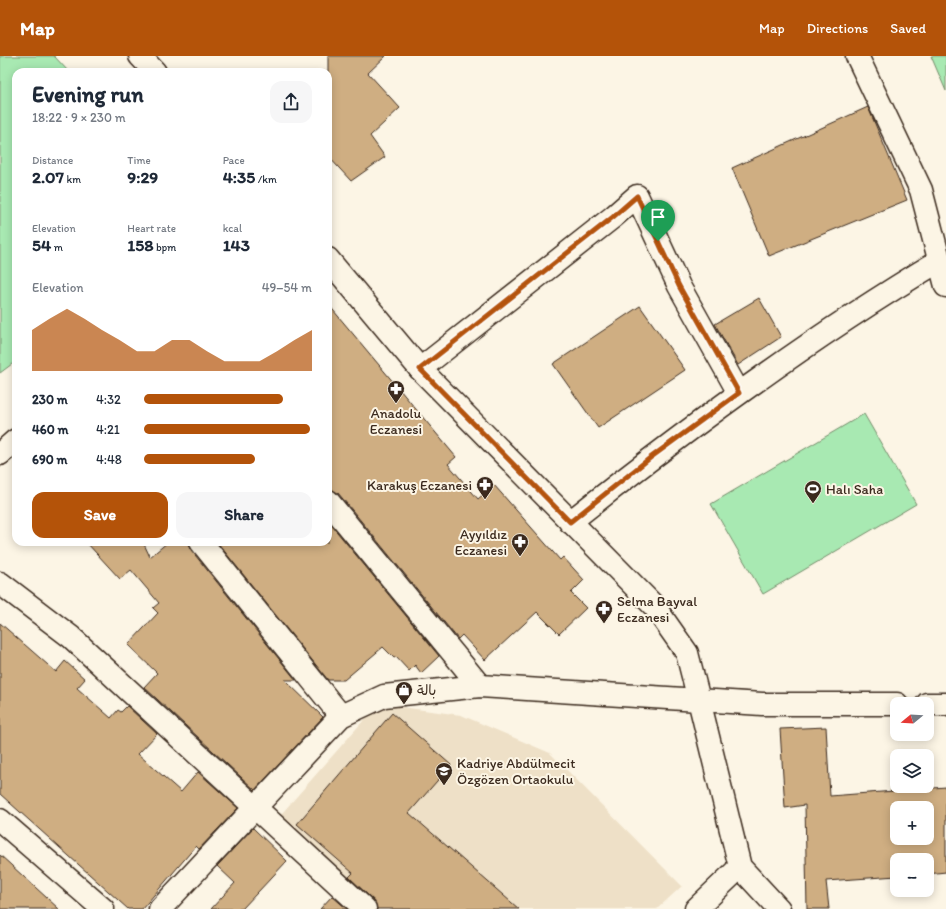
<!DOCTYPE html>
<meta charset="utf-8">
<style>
body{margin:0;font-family:Itim,"Playpen Sans Arabic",sans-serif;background:#f6f6f7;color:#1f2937;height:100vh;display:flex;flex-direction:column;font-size:15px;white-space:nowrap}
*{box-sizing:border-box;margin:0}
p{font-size:13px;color:#747a83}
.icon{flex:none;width:22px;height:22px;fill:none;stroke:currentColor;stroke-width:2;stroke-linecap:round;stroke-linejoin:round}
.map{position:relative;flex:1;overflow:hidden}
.side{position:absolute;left:12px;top:12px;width:320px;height:478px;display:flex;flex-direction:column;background:#fff;border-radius:12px;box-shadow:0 2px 10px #0003}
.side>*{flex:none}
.needle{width:26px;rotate:252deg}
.buttons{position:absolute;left:890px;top:641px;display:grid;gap:8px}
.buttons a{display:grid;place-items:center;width:44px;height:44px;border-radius:8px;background:#fff;box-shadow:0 2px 10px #0003;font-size:20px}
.pin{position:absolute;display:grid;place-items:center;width:34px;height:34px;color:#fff;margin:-41px -17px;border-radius:50% 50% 50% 0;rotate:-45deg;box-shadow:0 0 4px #0007}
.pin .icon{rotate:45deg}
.round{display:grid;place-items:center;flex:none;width:42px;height:42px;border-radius:12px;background:#f6f6f7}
.overview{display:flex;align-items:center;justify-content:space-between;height:68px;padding:0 20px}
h1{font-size:22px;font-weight:800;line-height:30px}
.stats{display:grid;grid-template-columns:repeat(3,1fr);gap:6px;height:68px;padding:4px 20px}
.stats div{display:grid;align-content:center}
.stats b{font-size:17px;font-weight:800}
.stats small{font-size:11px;font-weight:400}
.stats p{font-size:11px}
.chart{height:112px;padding:8px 20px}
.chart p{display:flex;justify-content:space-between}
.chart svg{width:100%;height:72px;margin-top:4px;fill:#b45309;opacity:.7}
.action{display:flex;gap:8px;margin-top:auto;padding:8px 20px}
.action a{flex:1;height:46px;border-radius:12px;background:#b45309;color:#fff;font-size:16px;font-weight:800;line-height:46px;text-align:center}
.action a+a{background:#f6f6f7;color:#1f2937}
ul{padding:0 20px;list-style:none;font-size:13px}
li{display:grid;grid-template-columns:64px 48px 1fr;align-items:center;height:30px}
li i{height:10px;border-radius:5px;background:#b45309}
header{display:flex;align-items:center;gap:24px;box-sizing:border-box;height:56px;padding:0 20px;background:#b45309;color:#fff}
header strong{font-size:19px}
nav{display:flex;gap:22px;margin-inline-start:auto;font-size:14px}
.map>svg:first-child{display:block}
</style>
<header>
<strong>Map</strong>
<nav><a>Map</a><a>Directions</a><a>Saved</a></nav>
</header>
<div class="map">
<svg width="946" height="853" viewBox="0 0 946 853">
<rect width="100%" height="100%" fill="#fcf5e5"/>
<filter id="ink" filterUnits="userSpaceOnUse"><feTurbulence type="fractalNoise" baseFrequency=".025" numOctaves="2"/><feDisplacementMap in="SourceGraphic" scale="8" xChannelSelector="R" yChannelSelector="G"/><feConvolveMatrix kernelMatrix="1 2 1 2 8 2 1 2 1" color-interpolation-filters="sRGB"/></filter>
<g filter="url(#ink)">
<!-- built -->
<path fill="#eee0c7" d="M378,648L461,659L550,697L682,830L657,853H378L276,764Z"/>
<!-- green -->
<g fill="#a8e9b2" stroke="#728a68">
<path d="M0,0H54L69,16H16V305L0,317Z"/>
<path d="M931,0H946V35Z"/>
<path d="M864,358L916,448L763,538L711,448Z"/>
</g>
<!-- building -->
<g fill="#cfae82" stroke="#3b2a1e" fill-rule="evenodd">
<path d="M328,0H386L368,17L400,52L370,80L385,101L351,125L328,100Z"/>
<path d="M868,51L907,144L769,200L732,112Z"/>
<path d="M759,242L781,281L738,309L715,268Z"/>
<path d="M328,248L456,401L448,408L478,443L494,429L560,504L563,501L584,524L571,537L586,552L559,578L537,556L485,604L462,579L458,583L338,437L328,433Z"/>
<path d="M640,250L685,314L598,372L553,308Z"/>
<path d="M328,465L439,600L421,617L415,609L409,615L396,601L394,602L383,591L344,624H328L217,486H328Z"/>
<path d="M86,486H143L150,501L168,486H189L191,494L296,624H285L323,661L255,734L144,631L157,617L128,589L158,557L153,552L159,547L131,514L120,523Z"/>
<path d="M0,567L56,616L65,605L85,623L77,632L111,662L118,654L121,656L127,650L157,678L138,698L181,736L198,716L238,752L199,793L196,790L142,853H128L0,738Z"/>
<path d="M392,657L451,709L409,757L519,853H377L373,844L349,821L353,817L297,768Z"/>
<path d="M826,671L830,740L946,731V816L927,818V804H897V820L826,825L829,853H807L805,749L785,752L780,673ZM897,752H927V782H897Z"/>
<path d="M253,772L287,805L242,853H211L235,827L217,810Z"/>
<path d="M0,799L59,853H0Z"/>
<path d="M332,840L347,853H320Z"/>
</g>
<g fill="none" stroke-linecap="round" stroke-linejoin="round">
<defs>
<g id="street">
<path d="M420,313L613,161L637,140L679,230L739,337"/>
<path d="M328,445L480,630"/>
<path d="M570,466C688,372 810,282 939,205"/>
<path d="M201,486L341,660"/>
<path d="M0,527L71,581L365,853"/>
<path d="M0,764L103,853"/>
<path d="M160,853L341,660L384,640L480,630L699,644L740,811L779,853"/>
<path d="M696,853L740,811"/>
</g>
<g id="secondary">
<path d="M140,0L155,16"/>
<path d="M857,0L921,134L946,230"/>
<path d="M328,203L420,313L654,550L687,597L699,644L762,648H897"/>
<path d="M0,398L16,384"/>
<path d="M927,648H946"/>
</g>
</defs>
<!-- street casing -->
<use href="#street" stroke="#3b2a1e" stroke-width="25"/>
<!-- secondary casing -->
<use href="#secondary" stroke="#3b2a1e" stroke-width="25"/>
<!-- street -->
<use href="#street" stroke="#fcf5e5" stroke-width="22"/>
<!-- secondary -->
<use href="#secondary" stroke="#fcf5e5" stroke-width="22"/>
</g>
</g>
<g fill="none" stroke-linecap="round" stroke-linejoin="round" filter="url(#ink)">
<defs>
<path id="route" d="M637,140L679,230L739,337L650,402L570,466L420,313L613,161Z"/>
</defs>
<!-- route casing -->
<use href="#route" stroke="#fff" stroke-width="8"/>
<!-- route -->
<use href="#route" stroke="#b45309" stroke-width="5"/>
</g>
<!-- icons -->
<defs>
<symbol id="pharmacy-pin" viewBox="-11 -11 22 30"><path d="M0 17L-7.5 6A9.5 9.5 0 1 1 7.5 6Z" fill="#3b2a1e" stroke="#fcf5e5"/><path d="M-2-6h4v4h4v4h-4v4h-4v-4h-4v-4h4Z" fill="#fff"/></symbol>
<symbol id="stadium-pin" viewBox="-11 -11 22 30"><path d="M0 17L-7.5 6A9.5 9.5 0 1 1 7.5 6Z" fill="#3b2a1e" stroke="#fcf5e5"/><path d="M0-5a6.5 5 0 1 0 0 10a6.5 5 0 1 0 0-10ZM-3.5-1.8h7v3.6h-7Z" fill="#fff"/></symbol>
<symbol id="shop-pin" viewBox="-11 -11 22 30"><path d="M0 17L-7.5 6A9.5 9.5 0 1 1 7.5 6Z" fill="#3b2a1e" stroke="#fcf5e5"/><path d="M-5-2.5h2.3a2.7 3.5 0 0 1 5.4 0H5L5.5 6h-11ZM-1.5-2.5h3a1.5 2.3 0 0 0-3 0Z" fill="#fff"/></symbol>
<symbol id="school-pin" viewBox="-11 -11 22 30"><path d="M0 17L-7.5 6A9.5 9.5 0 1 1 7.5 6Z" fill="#3b2a1e" stroke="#fcf5e5"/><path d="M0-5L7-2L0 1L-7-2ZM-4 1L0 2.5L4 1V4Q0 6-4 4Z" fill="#fff"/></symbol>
</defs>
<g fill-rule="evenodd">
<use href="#pharmacy-pin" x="386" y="323" width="20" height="27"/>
<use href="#pharmacy-pin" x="475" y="419" width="20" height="27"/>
<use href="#stadium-pin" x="803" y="423" width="20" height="27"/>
<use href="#pharmacy-pin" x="510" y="476" width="20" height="27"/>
<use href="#pharmacy-pin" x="594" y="543" width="20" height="27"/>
<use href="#shop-pin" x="394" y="624" width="20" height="27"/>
<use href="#school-pin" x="434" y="705" width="20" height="27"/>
</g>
<g text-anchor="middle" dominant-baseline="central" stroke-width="4" stroke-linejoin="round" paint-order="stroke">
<!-- poi labels -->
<g font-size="14" fill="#3b2a1e" stroke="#fcf5e5" text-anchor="start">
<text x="396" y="357" text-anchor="middle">Anadolu<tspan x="396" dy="16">Eczanesi</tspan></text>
<text x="472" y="429" text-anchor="end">Karakuş Eczanesi</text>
<text x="826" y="433">Halı Saha</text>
<text x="507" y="478" text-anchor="end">Ayyıldız<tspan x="507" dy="16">Eczanesi</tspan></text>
<text x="617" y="545">Selma Bayval<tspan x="617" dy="16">Eczanesi</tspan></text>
<text x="417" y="634">بالة</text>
<text x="457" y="707">Kadriye Abdülmecit<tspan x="457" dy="16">Özgözen Ortaokulu</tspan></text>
</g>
</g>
</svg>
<div class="buttons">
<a><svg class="needle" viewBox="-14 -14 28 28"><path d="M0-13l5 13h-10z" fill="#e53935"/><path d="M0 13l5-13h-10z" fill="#747a83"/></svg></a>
<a><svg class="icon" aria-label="layers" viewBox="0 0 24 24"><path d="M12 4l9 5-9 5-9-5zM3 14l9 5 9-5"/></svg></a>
<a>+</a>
<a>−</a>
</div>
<div class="pin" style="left:658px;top:185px;background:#1e9e55"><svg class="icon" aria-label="arrive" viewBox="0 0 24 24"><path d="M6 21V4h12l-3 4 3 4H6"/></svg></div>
<section class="side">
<div class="overview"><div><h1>Evening run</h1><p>18:22 · 9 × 230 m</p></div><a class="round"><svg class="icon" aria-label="share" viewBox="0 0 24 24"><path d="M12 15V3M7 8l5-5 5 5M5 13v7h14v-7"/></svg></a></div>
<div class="stats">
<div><p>Distance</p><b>2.07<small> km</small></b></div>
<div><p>Time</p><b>9:29</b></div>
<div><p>Pace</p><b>4:35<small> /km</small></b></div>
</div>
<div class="stats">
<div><p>Elevation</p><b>54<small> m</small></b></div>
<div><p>Heart rate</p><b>158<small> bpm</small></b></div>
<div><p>kcal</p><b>143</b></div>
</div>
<div class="chart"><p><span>Elevation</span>49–54 m</p>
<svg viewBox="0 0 160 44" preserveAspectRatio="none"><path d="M0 44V19L10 12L20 6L30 12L40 19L50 25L60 32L70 32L80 25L90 25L100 32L110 38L120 38L130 38L140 32L150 25L160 19V44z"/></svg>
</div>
<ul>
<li><b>230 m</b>4:32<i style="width:83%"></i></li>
<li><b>460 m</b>4:21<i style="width:99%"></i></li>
<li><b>690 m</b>4:48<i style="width:66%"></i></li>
</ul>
<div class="action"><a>Save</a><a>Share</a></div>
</section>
</div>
